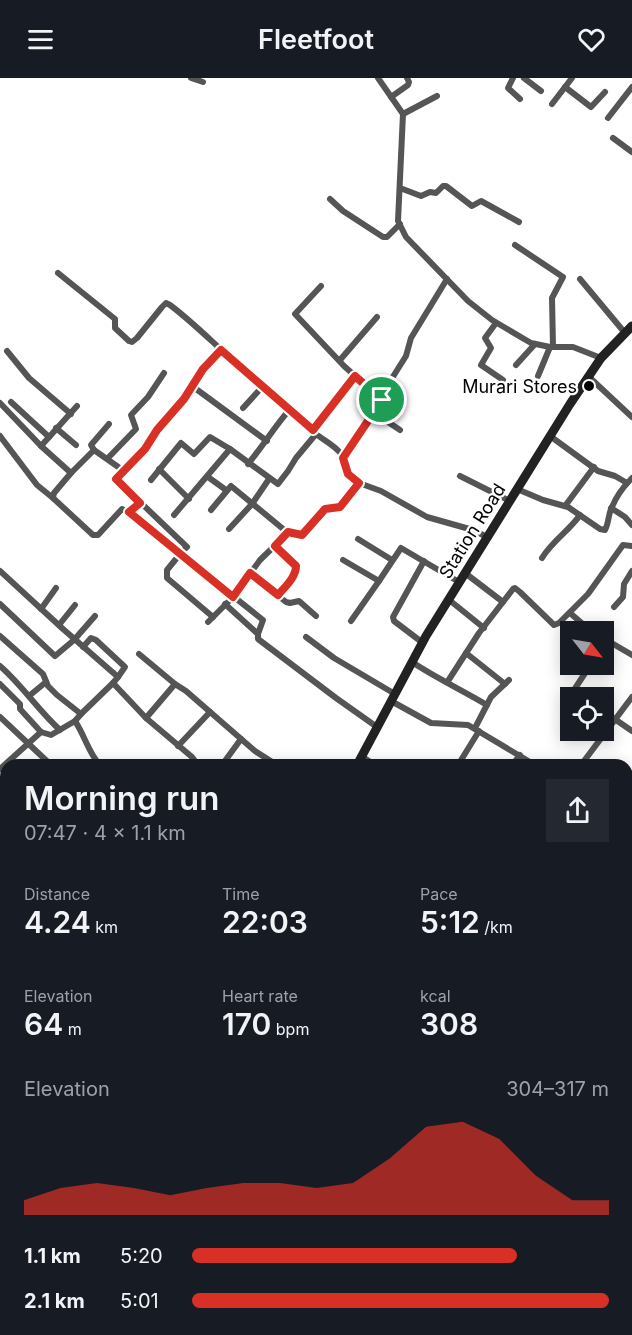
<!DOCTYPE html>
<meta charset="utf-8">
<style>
body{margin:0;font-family:Inter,sans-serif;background:#242831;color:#f1f3f6;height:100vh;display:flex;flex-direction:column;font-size:22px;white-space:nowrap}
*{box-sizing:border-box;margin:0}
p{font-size:20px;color:#9ea1a6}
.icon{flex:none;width:33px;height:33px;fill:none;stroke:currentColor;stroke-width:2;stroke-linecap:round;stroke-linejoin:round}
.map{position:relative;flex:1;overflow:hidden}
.drawer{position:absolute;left:0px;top:681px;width:633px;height:576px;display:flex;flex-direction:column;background:#171b24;border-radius:18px 18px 0 0;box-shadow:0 3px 15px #0003}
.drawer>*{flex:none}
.needle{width:39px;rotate:121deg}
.buttons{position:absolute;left:560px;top:543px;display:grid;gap:12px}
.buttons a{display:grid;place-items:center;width:54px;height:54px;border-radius:0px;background:#171b24;box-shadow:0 3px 15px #0003;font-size:30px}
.pin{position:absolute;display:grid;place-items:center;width:51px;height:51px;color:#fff;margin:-26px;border:3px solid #fff;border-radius:50%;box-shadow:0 2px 6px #0007}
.round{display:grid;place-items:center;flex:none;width:63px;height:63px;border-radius:0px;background:#242831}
.head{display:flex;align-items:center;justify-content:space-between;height:102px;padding:0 24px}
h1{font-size:33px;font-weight:600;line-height:45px}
.metrics{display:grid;grid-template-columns:repeat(3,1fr);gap:9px;height:102px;padding:6px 24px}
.metrics div{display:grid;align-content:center}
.metrics b{font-size:30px;font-weight:600}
.metrics small{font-size:16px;font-weight:400}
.metrics p{font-size:16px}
.chart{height:168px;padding:12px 24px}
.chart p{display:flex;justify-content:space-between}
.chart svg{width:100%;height:108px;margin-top:6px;fill:#d93025;opacity:.7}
ul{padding:0 24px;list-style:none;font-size:20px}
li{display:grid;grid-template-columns:96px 72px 1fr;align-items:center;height:45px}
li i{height:15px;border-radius:8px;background:#d93025}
header{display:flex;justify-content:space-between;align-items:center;height:78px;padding:0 24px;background:#171b24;font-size:27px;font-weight:600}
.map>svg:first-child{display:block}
</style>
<header><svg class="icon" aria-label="menu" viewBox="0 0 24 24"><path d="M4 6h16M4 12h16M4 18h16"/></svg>Fleetfoot<svg class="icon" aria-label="heart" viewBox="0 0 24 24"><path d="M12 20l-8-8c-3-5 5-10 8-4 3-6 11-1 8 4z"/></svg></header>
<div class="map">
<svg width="632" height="1257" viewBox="0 0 632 1257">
<rect width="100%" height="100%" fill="#fff"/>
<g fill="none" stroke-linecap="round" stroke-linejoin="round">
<!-- minor -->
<g stroke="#555" stroke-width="6">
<path d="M191,0L203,4"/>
<path d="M378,0L403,36L398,143L406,159L468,223L492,242L531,265L550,269H573L601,280"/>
<path d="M513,0L508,10L520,21"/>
<path d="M524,0L541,13"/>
<path d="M565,9L591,29L605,14"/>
<path d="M391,19L408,7L409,4L407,0"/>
<path d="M552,26L572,0"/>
<path d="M403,36L437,18"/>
<path d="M608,40L632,9"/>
<path d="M613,60L632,74"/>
<path d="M400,110L421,118L430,114L436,115L443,108H446L472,128L481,123L519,144"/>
<path d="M330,121L343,133L383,159H387L400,146"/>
<path d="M515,167L563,199L552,220L553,269"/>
<path d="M58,195L115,241V250L129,263L132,264L137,260L162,229L166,225L170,227C194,245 214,266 236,285C263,309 290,331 316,356"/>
<path d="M580,201L625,255"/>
<path d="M321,208L295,236L344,288L382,322L343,380"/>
<path d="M496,245L485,260L491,270L481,287L503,302"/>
<path d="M7,273L29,300L71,336"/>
<path d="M340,282L377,239"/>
<path d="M516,287L535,266"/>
<path d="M538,298L550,269"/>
<path d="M588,298L632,339"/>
<path d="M192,308L267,363"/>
<path d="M382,322L389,305L406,278L411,260L447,201"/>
<path d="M11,324L49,359"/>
<path d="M0,325L41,368L71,395L94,372L124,393L116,401L187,469L180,476L263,542L258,556"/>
<path d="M243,330L263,308"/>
<path d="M373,334L400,352"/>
<path d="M56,350L76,367"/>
<path d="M313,352L355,298"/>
<path d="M0,358L37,407L53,420"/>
<path d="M550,358L598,393L615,398L627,405"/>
<path d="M41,368L77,328"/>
<path d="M94,372L91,367L109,346"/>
<path d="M108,380L136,351L131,337L148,319L164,295"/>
<path d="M248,386C263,368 275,348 290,331"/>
<path d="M159,391L189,421"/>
<path d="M124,393L145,371L157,352L184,321L203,291L221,272"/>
<path d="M71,395L54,415L53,420L93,457H98L122,431L129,434L140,425"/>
<path d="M460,398L510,423"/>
<path d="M208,399L226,412"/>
<path d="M151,402L181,365L194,376L210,359L230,371L278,406L288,393L296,380L316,356C325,363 336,368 342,377C350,391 343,394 359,405"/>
<path d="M517,411L543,422L568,429L600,451L605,452C609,445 608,436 612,429C616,419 624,408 632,400"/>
<path d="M565,428L594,389"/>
<path d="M611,430L625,439L632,447"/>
<path d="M211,432L231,408L288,455"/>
<path d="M129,434L180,476L167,492V500L213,539"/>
<path d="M174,437L230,371"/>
<path d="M229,451L252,426L269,401"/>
<path d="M358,461L392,482"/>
<path d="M275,468L296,488C296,499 285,509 278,517"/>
<path d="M542,480C552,463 569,453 580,437"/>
<path d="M343,482L379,503L401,470L459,504"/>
<path d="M0,493L63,551L118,599L113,605L146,640L192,679L198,687"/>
<path d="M250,495L286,524L290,525L299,523L316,538"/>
<path d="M465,495L503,524"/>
<path d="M448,521L484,550"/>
<path d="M0,526L55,578L74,562L95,538"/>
<path d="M225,526L258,556V561L336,620L377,649"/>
<path d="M614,529L623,519L624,506L632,493"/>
<path d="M41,531L56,510"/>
<path d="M570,535L592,554"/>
<path d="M351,543L379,503"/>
<path d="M208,544L233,519L260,482L288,455L302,457L325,431L340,429L359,405L381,413L427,439L473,452L487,459"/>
<path d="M59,547L75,527"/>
<path d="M0,558L43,596L48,608L57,617L81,636L75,643L51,657L41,654L0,691"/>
<path d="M306,559L334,580L395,616"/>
<path d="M603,560L632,577"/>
<path d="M423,565L394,543L393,539L424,483"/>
<path d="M83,569L91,560L96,562L125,589L118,599"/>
<path d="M603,571L609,563"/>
<path d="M466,575L505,606"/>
<path d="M139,576L175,606"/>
<path d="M412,584C436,600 462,612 487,627"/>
<path d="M0,588C22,607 38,632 60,652"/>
<path d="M448,603L479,555L513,511L515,510L520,514L554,547L559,545L588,516L623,467L632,468"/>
<path d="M0,606L20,626V631L41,654"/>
<path d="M29,618L46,604"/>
<path d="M584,620L574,612L591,586"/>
<path d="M391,623L431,645L468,647L535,687"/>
<path d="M603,633L632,653"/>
<path d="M81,636L113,605"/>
<path d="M0,639L51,687"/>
<path d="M146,640L175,606L186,613L255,673L277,687"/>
<path d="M75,643C85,658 89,676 100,687"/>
<path d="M475,650L491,619L509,602"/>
<path d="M178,668L210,634"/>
<path d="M361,678L375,687"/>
<path d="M222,687L241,661"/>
<path d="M421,687L426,684L432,687"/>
<path d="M458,687L479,653"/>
<path d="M512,687L520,677"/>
<path d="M581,687L632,619"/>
<path d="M0,703L6,708"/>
<path d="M627,718L632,722"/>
<path d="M0,756L6,751"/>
<path d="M627,766L632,759"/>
<path d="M0,793L6,798"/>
<path d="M627,803L632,807"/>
<path d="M0,833L6,826"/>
<path d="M0,856L6,862"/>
<path d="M0,885L6,878"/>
<path d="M627,910L632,901"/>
<path d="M0,936L6,940"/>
<path d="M0,977L6,967"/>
<path d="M0,988L6,989"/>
<path d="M627,999L632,1004"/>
<path d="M0,1015L6,1019"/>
<path d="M0,1053L6,1060"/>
<path d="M627,1087L632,1075"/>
<path d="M627,1184L632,1187"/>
<path d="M44,1251L49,1257"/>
<path d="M156,1251L162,1256L170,1251"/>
<path d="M255,1251L266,1257"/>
<path d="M353,1251L361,1257"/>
<path d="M421,1251L428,1257"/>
<path d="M538,1251L545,1257"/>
<path d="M107,1257L111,1251"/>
<path d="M271,1257L276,1251"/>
<path d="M462,1257L467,1251"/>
<path d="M588,1257L590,1251"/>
</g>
<!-- tertiary -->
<path stroke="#555" stroke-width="8" d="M0,1151L6,1159"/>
<!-- secondary -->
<g stroke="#222" stroke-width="9">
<path d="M357,687L426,558L570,326L601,280L632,248"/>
<path d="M23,1257L29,1251"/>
</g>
</g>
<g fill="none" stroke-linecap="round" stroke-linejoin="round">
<defs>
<path id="route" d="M221,272L313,352L355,298L382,322L343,380L348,396L359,405L340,429L325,431L302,457L288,454L275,468L296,488C296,499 285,509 278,517L250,495L233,519L129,434L140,425L116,401L145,371L157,352L184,321L203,291Z"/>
</defs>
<!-- route casing -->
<use href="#route" stroke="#fff" stroke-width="12"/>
<!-- route -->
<use href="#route" stroke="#d93025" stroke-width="8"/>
</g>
<!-- markers -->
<circle fill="#000" stroke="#fff" stroke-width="2" cx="589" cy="308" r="6"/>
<g text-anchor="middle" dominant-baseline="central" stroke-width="4.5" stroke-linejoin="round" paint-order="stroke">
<!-- poi labels -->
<g font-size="18" fill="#000" stroke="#fff" text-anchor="end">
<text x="577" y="308">Murari Stores</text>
</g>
<!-- street labels -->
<g font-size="18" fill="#000" stroke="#fff">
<text transform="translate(472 453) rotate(-58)">Station Road</text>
</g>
</g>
</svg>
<div class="buttons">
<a><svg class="needle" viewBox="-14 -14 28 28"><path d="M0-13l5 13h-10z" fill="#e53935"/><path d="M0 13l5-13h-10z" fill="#9ea1a6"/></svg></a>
<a><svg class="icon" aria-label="locate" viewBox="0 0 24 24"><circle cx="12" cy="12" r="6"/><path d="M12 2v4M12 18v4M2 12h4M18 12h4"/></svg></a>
</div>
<div class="pin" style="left:382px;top:322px;background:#1e9e55"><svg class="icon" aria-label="arrive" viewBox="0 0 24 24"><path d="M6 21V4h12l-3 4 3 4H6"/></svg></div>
<section class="drawer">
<div class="head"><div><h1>Morning run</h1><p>07:47 · 4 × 1.1 km</p></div><a class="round"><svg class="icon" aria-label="share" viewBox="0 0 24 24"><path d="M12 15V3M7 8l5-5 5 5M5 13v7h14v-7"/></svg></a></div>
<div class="metrics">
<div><p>Distance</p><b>4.24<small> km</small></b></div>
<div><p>Time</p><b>22:03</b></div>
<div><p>Pace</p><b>5:12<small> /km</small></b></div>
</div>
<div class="metrics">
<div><p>Elevation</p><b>64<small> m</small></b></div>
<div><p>Heart rate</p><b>170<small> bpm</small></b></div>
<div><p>kcal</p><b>308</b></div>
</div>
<div class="chart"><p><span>Elevation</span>304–317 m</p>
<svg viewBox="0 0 160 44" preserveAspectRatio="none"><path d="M0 44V38L10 33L20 31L30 33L40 36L50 33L60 31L70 31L80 33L90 31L100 21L110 8L120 6L130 13L140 28L150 38L160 38V44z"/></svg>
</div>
<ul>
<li><b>1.1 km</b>5:20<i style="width:78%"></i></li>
<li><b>2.1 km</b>5:01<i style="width:100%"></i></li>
</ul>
</section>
</div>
